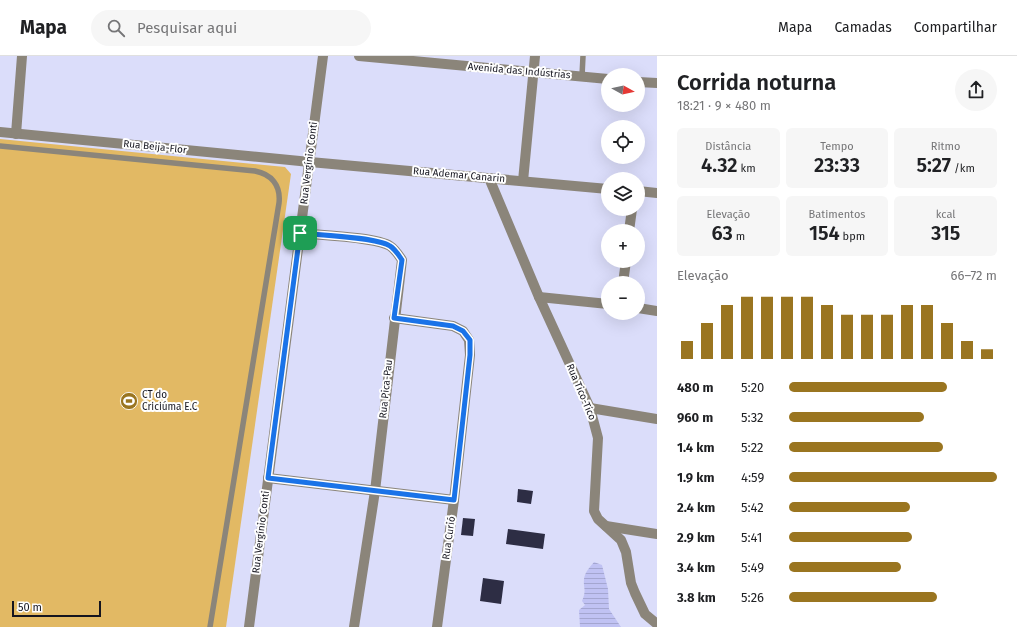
<!DOCTYPE html>
<html lang="pt">
<meta charset="utf-8">
<style>
body{margin:0;font-family:"Fira Sans",sans-serif;background:#f6f6f6;color:#202124;height:100vh;display:flex;flex-direction:column;font-size:15px;white-space:nowrap}
*{box-sizing:border-box;margin:0}
p{font-size:13px;color:#757577}
.icon{flex:none;width:22px;height:22px;fill:none;stroke:currentColor;stroke-width:2;stroke-linecap:round;stroke-linejoin:round}
.map{position:relative;flex:1;overflow:hidden}
.side{display:flex;flex-direction:column;background:#fff;width:360px}
.side>*{flex:none}
.needle{width:26px;rotate:98deg}
.fabs{position:absolute;left:601px;top:12px;display:grid;gap:8px}
.fabs a{display:grid;place-items:center;width:44px;height:44px;border-radius:50%;background:#fff;box-shadow:0 4px 16px #0002;font-size:20px}
.scale{position:absolute;left:12px;bottom:10px;width:89px;box-sizing:border-box;padding-left:4px;border:2px solid #15151f;border-top:0;font-size:11px;line-height:14px;white-space:nowrap;color:#15151f;-webkit-text-stroke:3px #fff;paint-order:stroke}
.pin{position:absolute;display:grid;place-items:center;width:34px;height:34px;color:#fff;margin:-17px;border-radius:8px;box-shadow:0 2px 6px #0006}
.round{display:grid;place-items:center;flex:none;width:42px;height:42px;border-radius:21px;background:#f6f6f6}
.head{display:flex;align-items:center;justify-content:space-between;height:68px;padding:0 20px}
h1{font-size:22px;font-weight:600;line-height:30px}
.metrics{display:grid;grid-template-columns:repeat(3,1fr);gap:6px;height:68px;padding:4px 20px}
.metrics div{display:grid;align-content:center;border-radius:6px;background:#f6f6f6;text-align:center}
.metrics b{font-size:20px;font-weight:600}
.metrics small{font-size:11px;font-weight:400}
.metrics p{font-size:11px}
.chart{height:112px;padding:8px 20px}
.chart p{display:flex;justify-content:space-between}
.chart svg{width:100%;height:72px;margin-top:4px;stroke:#9a7520;stroke-width:6}
ul{padding:0 20px;list-style:none;font-size:13px}
li{display:grid;grid-template-columns:64px 48px 1fr;align-items:center;height:30px}
li i{height:10px;border-radius:5px;background:#9a7520}
header{display:flex;align-items:center;gap:24px;box-sizing:border-box;height:56px;padding:0 20px;background:#fff;border-bottom:1px solid #e0e0e0}
header strong{font-size:19px}
nav{display:flex;gap:22px;margin-inline-start:auto;font-size:14px}
.search{width:280px;height:36px;background:#f6f6f6;display:flex;align-items:center;gap:10px;box-sizing:border-box;padding:0 14px;border-radius:22px;color:#757577;font-size:15px}
main{display:flex;flex:1;min-height:0}
.map>svg:first-child{display:block}
</style>
<header>
<strong>Mapa</strong>
<div class="search"><svg class="icon" aria-label="search" viewBox="0 0 24 24"><circle cx="10" cy="10" r="6"/><path d="M15 15l6 6"/></svg>Pesquisar aqui</div>
<nav><a>Mapa</a><a>Camadas</a><a>Compartilhar</a></nav>
</header>
<main>
<div class="map">
<svg width="657" height="571" viewBox="0 0 657 571">
<defs>
<pattern id="water-rules" width="6" height="5" patternUnits="userSpaceOnUse"><rect width="6" height="5" fill="#c0c2f3"/><path d="M0 2.5h6" fill="none" stroke="#a4a6d0"/></pattern>
</defs>
<rect width="100%" height="100%" fill="#dbddfa"/>
<!-- pitch -->
<path fill="#e2b964" d="M0,83L285,111L291,118L226,571H0Z"/>
<!-- water -->
<path fill="url(#water-rules)" d="M594,506L602,509L608,533L609,553L621,571H580L579,554L585,549L582,545C587,534 583,532 584,523C585,516 590,511 594,506Z"/>
<!-- building -->
<g fill="#2d2d44">
<path d="M518,433L533,435L531,448L517,446Z"/>
<path d="M463,462L475,463L473,480L461,479Z"/>
<path d="M508,473L545,478L543,493L506,488Z"/>
<path d="M483,522L504,525L501,548L480,545Z"/>
</g>
<g fill="none" stroke-linecap="round" stroke-linejoin="round">
<!-- lane -->
<g stroke="#8b857a" stroke-width="5.5">
<path d="M582,20L583,0"/>
<path d="M0,90L255,115C271,118 281,129 279,147L210,571"/>
</g>
<!-- street -->
<g stroke="#8b857a" stroke-width="10">
<path d="M359,0L608,23"/>
<path d="M638,26L657,27"/>
<path d="M0,76L310,106L608,133"/>
<path d="M16,78L22,0"/>
<path d="M489,122L539,241L590,352L598,382L594,455L598,463L621,484L626,496L631,527L635,537L645,558L657,568"/>
<path d="M523,125L535,0"/>
<path d="M638,135L657,137"/>
<path d="M629,175L632,153"/>
<path d="M300,177C318,179 377,181 390,190C395,193 398,198 402,204L375,435L354,571"/>
<path d="M623,227L626,205"/>
<path d="M539,241L608,248"/>
<path d="M638,252L657,255"/>
<path d="M394,262L453,270L463,275L469,284L470,299L454,444L437,571"/>
<path d="M590,352L657,363"/>
<path d="M268,422L454,444"/>
<path d="M606,470L657,478"/>
<path d="M249,571L323,0"/>
</g>
</g>
<g fill="none" stroke-linecap="round" stroke-linejoin="round">
<defs>
<path id="route" d="M300,177C318,179 377,181 390,190C395,193 398,198 402,204L394,262L453,270L463,275L470,284V299L454,444L268,422Z"/>
</defs>
<!-- route casing -->
<use href="#route" stroke="#fff" stroke-width="8"/>
<!-- route -->
<use href="#route" stroke="#1a73e8" stroke-width="5"/>
</g>
<!-- icons -->
<defs>
<symbol id="stadium-disc" viewBox="-11 -11 22 22"><circle r="9.5" fill="#9a7520" stroke="#fff"/><path d="M0-5a6.5 5 0 1 0 0 10a6.5 5 0 1 0 0-10ZM-3.5-1.8h7v3.6h-7Z" fill="#fff"/></symbol>
</defs>
<g fill-rule="evenodd">
<use href="#stadium-disc" x="119" y="335" width="20" height="20"/>
</g>
<g text-anchor="middle" dominant-baseline="central" stroke-width="4" stroke-linejoin="round" paint-order="stroke">
<!-- street labels -->
<g font-size="10" fill="#15151f" stroke="#fff">
<text transform="translate(519 15) rotate(5)">Avenida das Indústrias</text>
<text transform="translate(155 91) rotate(6)">Rua Beija-Flor</text>
<text transform="translate(309 107) rotate(-83)">Rua Vergínio Conti</text>
<text transform="translate(459 119) rotate(5)">Rua Ademar Canarin</text>
<text transform="translate(386 333) rotate(-84)">Rua Pica-Pau</text>
<text transform="translate(581 336) rotate(67)">Rua Tico-Tico</text>
<text transform="translate(261 476) rotate(-83)">Rua Vergínio Conti</text>
<text transform="translate(449 482) rotate(-82)">Rua Curió</text>
</g>
<!-- poi labels -->
<g font-size="10" fill="#15151f" stroke="#fff" text-anchor="start">
<text x="142" y="339">CT do<tspan x="142" dy="12">Criciúma E.C</tspan></text>
</g>
</g>
</svg>
<div class="fabs">
<a><svg class="needle" viewBox="-14 -14 28 28"><path d="M0-13l5 13h-10z" fill="#e53935"/><path d="M0 13l5-13h-10z" fill="#757577"/></svg></a>
<a><svg class="icon" aria-label="locate" viewBox="0 0 24 24"><circle cx="12" cy="12" r="6"/><path d="M12 2v4M12 18v4M2 12h4M18 12h4"/></svg></a>
<a><svg class="icon" aria-label="layers" viewBox="0 0 24 24"><path d="M12 4l9 5-9 5-9-5zM3 14l9 5 9-5"/></svg></a>
<a>+</a>
<a>−</a>
</div>
<div class="scale">50 m</div>
<div class="pin" style="left:300px;top:177px;background:#1e9e55"><svg class="icon" aria-label="arrive" viewBox="0 0 24 24"><path d="M6 21V4h12l-3 4 3 4H6"/></svg></div>
</div>
<section class="side">
<div class="head"><div><h1>Corrida noturna</h1><p>18:21 · 9 × 480 m</p></div><a class="round"><svg class="icon" aria-label="share" viewBox="0 0 24 24"><path d="M12 15V3M7 8l5-5 5 5M5 13v7h14v-7"/></svg></a></div>
<div class="metrics">
<div><p>Distância</p><b>4.32<small> km</small></b></div>
<div><p>Tempo</p><b>23:33</b></div>
<div><p>Ritmo</p><b>5:27<small> /km</small></b></div>
</div>
<div class="metrics">
<div><p>Elevação</p><b>63<small> m</small></b></div>
<div><p>Batimentos</p><b>154<small> bpm</small></b></div>
<div><p>kcal</p><b>315</b></div>
</div>
<div class="chart"><p><span>Elevação</span>66–72 m</p>
<svg viewBox="0 0 160 44" preserveAspectRatio="none"><path d="M5 44V33M15 44V22M25 44V11M35 44V6M45 44V6M55 44V6M65 44V6M75 44V11M85 44V17M95 44V17M105 44V17M115 44V11M125 44V11M135 44V22M145 44V33M155 44V38"/></svg>
</div>
<ul>
<li><b>480 m</b>5:20<i style="width:76%"></i></li>
<li><b>960 m</b>5:32<i style="width:65%"></i></li>
<li><b>1.4 km</b>5:22<i style="width:74%"></i></li>
<li><b>1.9 km</b>4:59<i style="width:100%"></i></li>
<li><b>2.4 km</b>5:42<i style="width:58%"></i></li>
<li><b>2.9 km</b>5:41<i style="width:59%"></i></li>
<li><b>3.4 km</b>5:49<i style="width:54%"></i></li>
<li><b>3.8 km</b>5:26<i style="width:71%"></i></li>
</ul>
</section>
</main>
